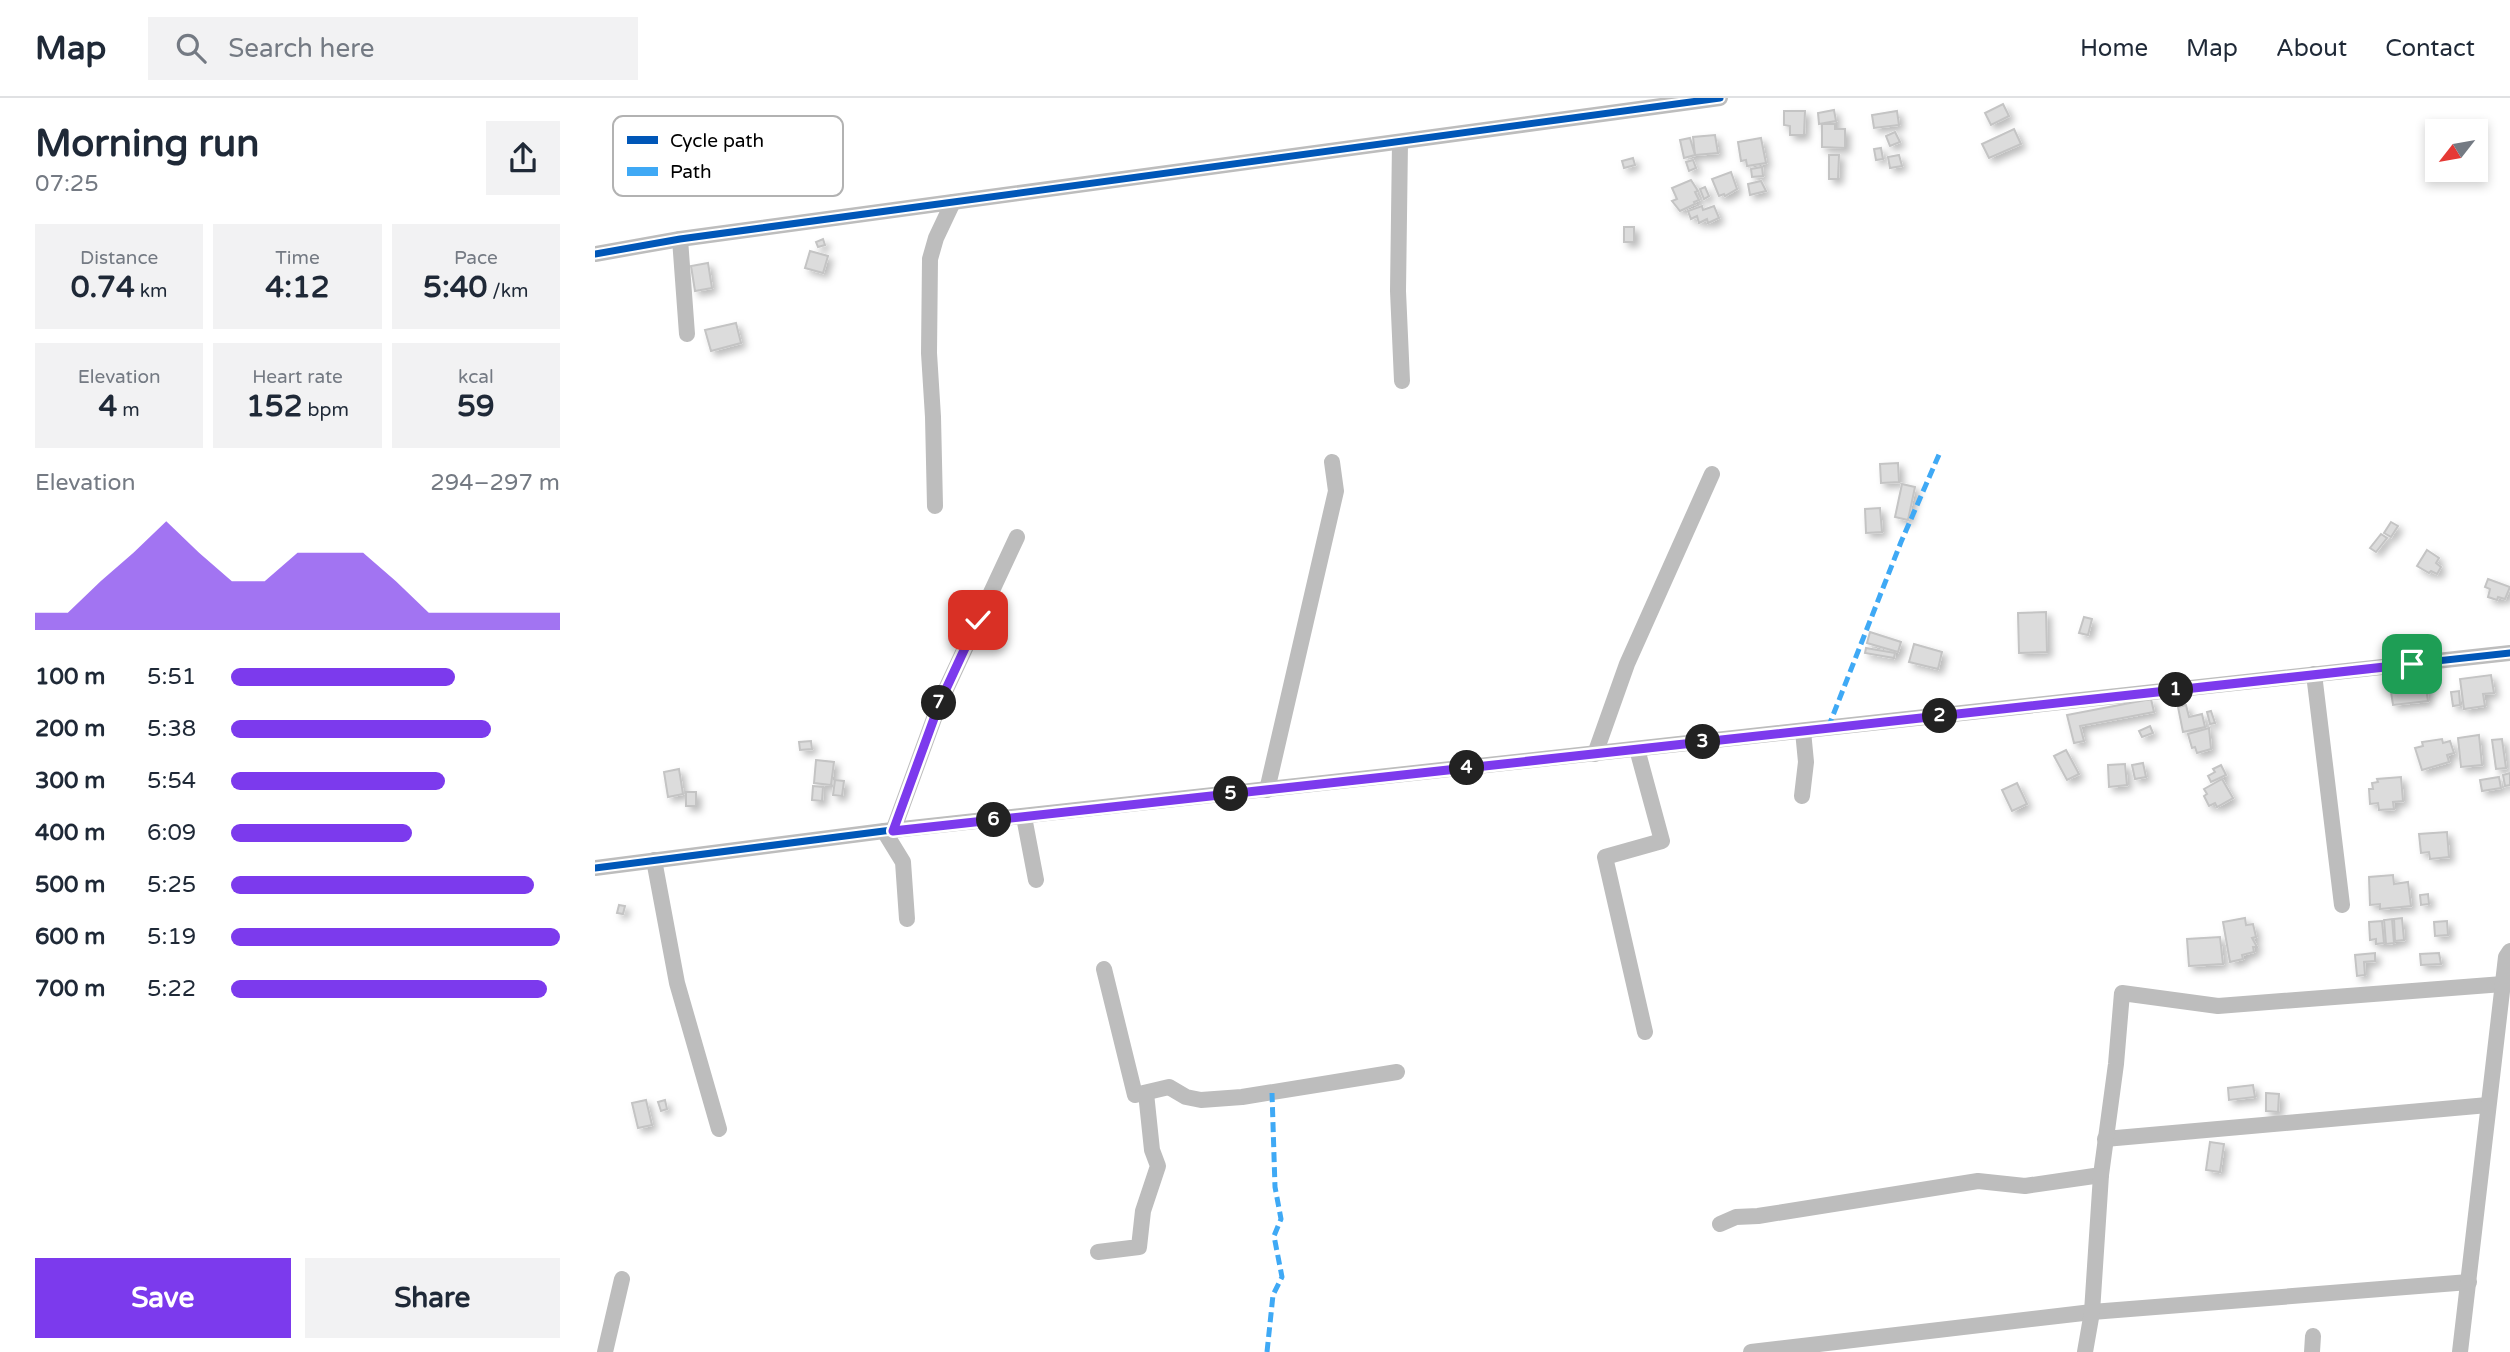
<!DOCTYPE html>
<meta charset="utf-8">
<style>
body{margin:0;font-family:"Varela Round",sans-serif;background:#f2f2f3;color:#1f2937;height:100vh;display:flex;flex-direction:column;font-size:26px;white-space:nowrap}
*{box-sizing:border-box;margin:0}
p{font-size:23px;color:#747a83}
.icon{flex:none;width:38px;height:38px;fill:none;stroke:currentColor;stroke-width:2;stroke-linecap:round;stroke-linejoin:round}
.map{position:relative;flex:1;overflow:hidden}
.sheet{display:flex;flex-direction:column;background:#fff;width:595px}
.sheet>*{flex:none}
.needle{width:46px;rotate:239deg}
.controls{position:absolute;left:1830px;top:21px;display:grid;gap:14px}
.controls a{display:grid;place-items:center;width:63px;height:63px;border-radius:0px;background:#fff;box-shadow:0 4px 10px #0003;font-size:35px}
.pin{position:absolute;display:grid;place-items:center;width:60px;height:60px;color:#fff;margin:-30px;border-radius:14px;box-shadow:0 4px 10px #0006}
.km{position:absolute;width:35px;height:35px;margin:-18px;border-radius:50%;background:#222;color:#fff;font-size:19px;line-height:35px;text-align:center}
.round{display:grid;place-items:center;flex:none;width:74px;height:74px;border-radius:0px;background:#f2f2f3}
.overview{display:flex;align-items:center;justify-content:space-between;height:119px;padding:0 35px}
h1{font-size:38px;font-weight:700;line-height:52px}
.metrics{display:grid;grid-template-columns:repeat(3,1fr);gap:10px;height:119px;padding:7px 35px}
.metrics div{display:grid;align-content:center;border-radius:0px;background:#f2f2f3;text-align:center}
.metrics b{font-size:30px;font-weight:700}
.metrics small{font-size:19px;font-weight:400}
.metrics p{font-size:19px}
.chart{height:196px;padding:14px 35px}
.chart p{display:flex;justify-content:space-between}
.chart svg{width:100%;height:126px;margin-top:7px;fill:#7c3aed;opacity:.7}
.button{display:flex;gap:14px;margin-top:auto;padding:14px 35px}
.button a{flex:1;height:80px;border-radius:0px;background:#7c3aed;color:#fff;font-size:28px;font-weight:700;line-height:80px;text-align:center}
.button a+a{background:#f2f2f3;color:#1f2937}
ul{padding:0 35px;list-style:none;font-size:23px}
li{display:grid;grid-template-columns:112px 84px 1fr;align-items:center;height:52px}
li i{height:18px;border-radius:9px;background:#7c3aed}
header{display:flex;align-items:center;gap:42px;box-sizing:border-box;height:98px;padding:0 35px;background:#fff;border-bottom:2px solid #e0e1e3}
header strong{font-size:33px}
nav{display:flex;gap:38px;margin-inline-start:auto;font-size:24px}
.search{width:490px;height:63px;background:#f2f2f3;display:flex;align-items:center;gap:18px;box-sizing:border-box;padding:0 24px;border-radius:0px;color:#747a83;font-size:26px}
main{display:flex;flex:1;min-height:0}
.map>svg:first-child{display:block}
</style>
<header>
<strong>Map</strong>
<div class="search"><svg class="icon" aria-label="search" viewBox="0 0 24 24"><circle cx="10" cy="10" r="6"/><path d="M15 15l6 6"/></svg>Search here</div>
<nav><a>Home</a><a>Map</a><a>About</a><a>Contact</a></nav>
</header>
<main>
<section class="sheet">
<div class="overview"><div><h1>Morning run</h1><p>07:25</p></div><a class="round"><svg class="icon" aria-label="share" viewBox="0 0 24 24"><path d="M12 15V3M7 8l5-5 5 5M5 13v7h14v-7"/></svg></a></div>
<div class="metrics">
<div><p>Distance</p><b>0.74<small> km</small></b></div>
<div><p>Time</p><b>4:12</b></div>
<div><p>Pace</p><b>5:40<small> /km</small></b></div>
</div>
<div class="metrics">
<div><p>Elevation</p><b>4<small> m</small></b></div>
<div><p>Heart rate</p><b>152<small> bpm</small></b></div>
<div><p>kcal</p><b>59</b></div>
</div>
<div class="chart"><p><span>Elevation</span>294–297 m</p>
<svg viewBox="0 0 160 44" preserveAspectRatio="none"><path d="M0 44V38L10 38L20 27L30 17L40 6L50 17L60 27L70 27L80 17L90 17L100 17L110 27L120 38L130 38L140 38L150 38L160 38V44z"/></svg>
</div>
<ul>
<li><b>100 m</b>5:51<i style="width:68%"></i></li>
<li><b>200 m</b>5:38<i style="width:79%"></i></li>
<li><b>300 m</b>5:54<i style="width:65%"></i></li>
<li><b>400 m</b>6:09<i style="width:55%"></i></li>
<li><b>500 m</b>5:25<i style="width:92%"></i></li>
<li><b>600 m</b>5:19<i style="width:100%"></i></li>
<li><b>700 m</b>5:22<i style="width:96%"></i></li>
</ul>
<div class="button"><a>Save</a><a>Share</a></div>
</section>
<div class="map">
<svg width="1915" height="1254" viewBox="0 0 1915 1254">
<defs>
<filter id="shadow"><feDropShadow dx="4.5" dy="4.5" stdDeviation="3.5" flood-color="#0004"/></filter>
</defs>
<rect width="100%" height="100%" fill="#fff"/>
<!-- building -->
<g fill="#dcdcdc" stroke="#c4c4c4" stroke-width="2" filter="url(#shadow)">
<path d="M1408,6L1414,18L1396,27L1390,15Z"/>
<path d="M1239,12L1241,23L1224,26L1223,15Z"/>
<path d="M1189,13H1210L1209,37H1195V28L1189,27Z"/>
<path d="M1302,13L1304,27L1279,30L1277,17Z"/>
<path d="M1227,26H1240V31H1250V50L1227,49Z"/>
<path d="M1419,31L1426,46L1394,60L1387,46Z"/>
<path d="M1300,34L1305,44L1295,48L1291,38Z"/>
<path d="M1120,37L1123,55L1100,57L1098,39Z"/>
<path d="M1095,40L1100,57L1089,60L1085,42Z"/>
<path d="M1166,40L1171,65L1152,68L1151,62L1146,63L1143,44Z"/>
<path d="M1286,50L1288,61L1281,62L1279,51Z"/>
<path d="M1234,57H1244L1243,81H1234Z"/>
<path d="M1304,57L1307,68L1295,70L1293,59Z"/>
<path d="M1038,60L1040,67L1029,70L1027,63Z"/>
<path d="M1098,62L1101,70L1094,73L1091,64Z"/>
<path d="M1167,69L1168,78L1157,79L1156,71Z"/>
<path d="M1136,74L1142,91L1130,98L1129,96L1124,98L1117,81Z"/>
<path d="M1096,82L1103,93L1100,94L1104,102L1099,104L1100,106L1085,113L1077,103L1082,101L1077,90Z"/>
<path d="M1166,83L1171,93L1155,97L1153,86Z"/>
<path d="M1110,89L1114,98L1109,101L1105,91Z"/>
<path d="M1107,108L1108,112L1119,108L1124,120L1113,125L1112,121L1104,125L1102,118L1096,121L1093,113Z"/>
<rect x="1029" y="129" width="10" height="15"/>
<path d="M228,141L230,147L223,149L221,144Z"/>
<path d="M215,153L233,158L228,175L210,170Z"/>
<path d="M113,165L117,190L100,193L96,168Z"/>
<path d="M141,225L146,245L116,253L110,232Z"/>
<path d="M1303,365L1304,384L1286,385L1285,366Z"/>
<path d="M1307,386L1320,389L1313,422L1300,419Z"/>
<path d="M1285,410L1287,434L1271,435L1270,411Z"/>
<path d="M1796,424L1803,428L1796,439L1789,435Z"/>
<path d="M1786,436L1792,440L1781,454L1775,450Z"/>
<path d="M1832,452L1844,460L1841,465L1846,469L1842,476L1836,473L1834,475L1822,468Z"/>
<path d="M1893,481L1915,489L1910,501L1903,499L1902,502L1893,499L1895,491L1890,489Z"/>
<path d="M1451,514L1452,554L1424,555L1423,515Z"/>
<path d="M1489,519L1497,521L1493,537L1484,535Z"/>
<path d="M1275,534L1306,544L1303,554L1272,545Z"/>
<path d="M1319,546L1347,554L1343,571L1314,564Z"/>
<path d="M1271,550L1300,555L1299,560L1270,555Z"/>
<path d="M1829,576L1833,603L1798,607L1794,581Z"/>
<path d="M1896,577L1899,595L1888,596L1890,608L1869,611L1865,581Z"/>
<path d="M1864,593L1865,607L1858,608L1856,594Z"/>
<path d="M1556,601L1559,614L1485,628L1489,643L1479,645L1472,617Z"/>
<path d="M1591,607L1594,619L1607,616L1610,629L1588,634L1583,609Z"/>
<path d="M1616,613L1620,625L1615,626L1612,614Z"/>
<path d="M1555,628L1558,635L1547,639L1544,633Z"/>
<path d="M1614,630L1616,651L1602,655L1600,649L1597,650L1593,636Z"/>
<path d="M1884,637L1887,667L1866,669L1863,640Z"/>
<path d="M1847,641L1848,645L1855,643L1859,655L1852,657L1854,664L1827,672L1820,650L1828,648L1827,644Z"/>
<path d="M1907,641L1911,670L1901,671L1897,642Z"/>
<path d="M216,643L217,651L205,652L204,644Z"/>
<path d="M1471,652L1484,676L1472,682L1459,658Z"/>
<path d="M221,662L239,664L236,687L219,685Z"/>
<path d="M1548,665L1551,679L1540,681L1537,667Z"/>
<path d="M1530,666L1532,687L1514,689L1513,667Z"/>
<path d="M1626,667L1631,677L1616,684L1613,678L1620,674L1618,671Z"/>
<path d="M84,671L88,696L73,699L69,674Z"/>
<path d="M1915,675V687L1910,688L1908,677Z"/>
<path d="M1806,679L1808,703L1798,704L1799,711L1784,712L1783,705L1775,706L1774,691H1778L1777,685L1783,684L1782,681Z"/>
<path d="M1904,679L1906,690L1887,693L1885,682Z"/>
<path d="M1627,681L1638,700L1622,709L1620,705L1614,708L1609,698L1612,696L1609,691Z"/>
<path d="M240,682L249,683L247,698L238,697Z"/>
<path d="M1422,685L1432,706L1417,713L1407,692Z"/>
<path d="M218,688L228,689L227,703L217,702Z"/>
<rect x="91" y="694" width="10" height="14"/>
<path d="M1852,734L1854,759L1835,761L1834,754L1826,755L1824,736Z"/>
<path d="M1798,777L1799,786L1813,784L1816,808L1785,811V806L1775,807L1774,779Z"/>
<path d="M1833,796L1834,806L1826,807L1825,797Z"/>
<path d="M24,807L30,808L28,816L22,815Z"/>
<path d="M1650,820L1651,827L1658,826L1661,839L1657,840L1662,849H1658L1659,854L1647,857L1648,861L1635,864L1628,824Z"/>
<path d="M1807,820L1809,842L1800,843L1799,821Z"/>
<path d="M1797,821L1799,845L1791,846L1789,822Z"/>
<path d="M1787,823L1789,845L1781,846V841L1775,842L1774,824Z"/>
<path d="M1852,823L1853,837L1840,838L1839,824Z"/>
<path d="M1625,839L1628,866L1594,868L1592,841Z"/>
<path d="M1780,855V863L1769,864L1770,877L1762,878L1760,857Z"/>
<path d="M1844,855L1846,866L1826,867L1825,856Z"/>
<path d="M1658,987L1660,999L1634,1002L1633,990Z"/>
<path d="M1671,995L1684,996L1683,1014L1671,1013Z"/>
<path d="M51,1002L57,1027L43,1030L37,1005Z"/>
<path d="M70,1002L72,1011L66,1013L63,1004Z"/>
<path d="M1615,1044L1629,1046L1625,1074L1611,1072Z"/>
</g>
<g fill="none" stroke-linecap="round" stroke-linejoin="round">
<!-- minor -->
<g stroke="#bdbdbd" stroke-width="16">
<path d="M805,44L803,193L807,283"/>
<path d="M85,141L92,236"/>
<path d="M0,156L85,141L1125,0"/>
<path d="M340,408L338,319L334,255L335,161L341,140L358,104"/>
<path d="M1719,576L1747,807"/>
<path d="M1042,651L1067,743L1010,759L1050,934"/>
<path d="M1000,656L1032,566L1117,376"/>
<path d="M672,692L741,393L737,364"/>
<path d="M1207,698L1211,664L1208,633"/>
<path d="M429,719L441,782"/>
<path d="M289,733L308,764L312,821"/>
<path d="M298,733L345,604L422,439"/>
<path d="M59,762L82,885L124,1031"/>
<path d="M0,770L289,733L1915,555"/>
<path d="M509,871L540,997L574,989L591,999L606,1002L647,999L802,974"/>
<path d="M1510,1041L1893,1007"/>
<path d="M1125,1126L1141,1119L1163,1118L1383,1083L1430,1088L1506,1077"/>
<path d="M503,1154L544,1149L548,1113L563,1068L557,1052L551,995"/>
<path d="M10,1254L27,1181"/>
<path d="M1156,1254L1497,1214L1874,1184"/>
<path d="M1490,1254L1497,1214L1506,1077L1521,966L1527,895L1623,908L1908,886"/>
<path d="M1717,1254L1718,1238"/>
<path d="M1865,1254L1911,859L1915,853"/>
</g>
<!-- quiet -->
<g stroke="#3fa9f5" stroke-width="5" stroke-dasharray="10 5" stroke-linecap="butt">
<path d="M1233,630L1306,444L1346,352"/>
<path d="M672,1254L678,1197L687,1179L679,1138L686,1121L680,1089L677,995"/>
</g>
<defs>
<g id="cycleway">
<path d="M0,156L85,141L1125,0"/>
<path d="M0,770L289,733L1915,555"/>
</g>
</defs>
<!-- cycleway casing -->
<use href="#cycleway" stroke="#fff" stroke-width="11"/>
<!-- cycleway -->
<use href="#cycleway" stroke="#0057b8" stroke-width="7"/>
</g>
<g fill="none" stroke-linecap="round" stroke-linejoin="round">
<defs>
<path id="route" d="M383,522L345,604L298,733L1817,566"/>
</defs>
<!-- route casing -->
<use href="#route" stroke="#fff" stroke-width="14"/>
<!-- route -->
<use href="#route" stroke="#7c3aed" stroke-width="9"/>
</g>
<!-- legend -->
<rect x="18" y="18" width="230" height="80" rx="10" fill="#fff" stroke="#b2b2b2" stroke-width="2"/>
<rect x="32" y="38" width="31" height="8" fill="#0057b8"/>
<rect x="32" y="69" width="31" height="9" fill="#3fa9f5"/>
<g font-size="19" fill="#000">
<text x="75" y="49">Cycle path</text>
<text x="75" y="80">Path</text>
</g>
</svg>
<div class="controls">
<a><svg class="needle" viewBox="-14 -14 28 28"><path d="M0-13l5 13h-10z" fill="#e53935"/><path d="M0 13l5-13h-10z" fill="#747a83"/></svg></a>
</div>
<div class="pin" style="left:1817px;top:566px;background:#1e9e55"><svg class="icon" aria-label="arrive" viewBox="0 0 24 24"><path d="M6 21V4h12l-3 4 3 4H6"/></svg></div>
<div class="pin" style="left:383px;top:522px;background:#d93025"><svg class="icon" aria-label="check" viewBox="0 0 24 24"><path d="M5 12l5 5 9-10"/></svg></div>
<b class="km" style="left:1581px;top:592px">1</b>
<b class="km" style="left:1345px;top:618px">2</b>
<b class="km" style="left:1108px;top:644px">3</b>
<b class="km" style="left:872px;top:670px">4</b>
<b class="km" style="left:636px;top:696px">5</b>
<b class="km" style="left:399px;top:722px">6</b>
<b class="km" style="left:344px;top:605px">7</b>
</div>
</main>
